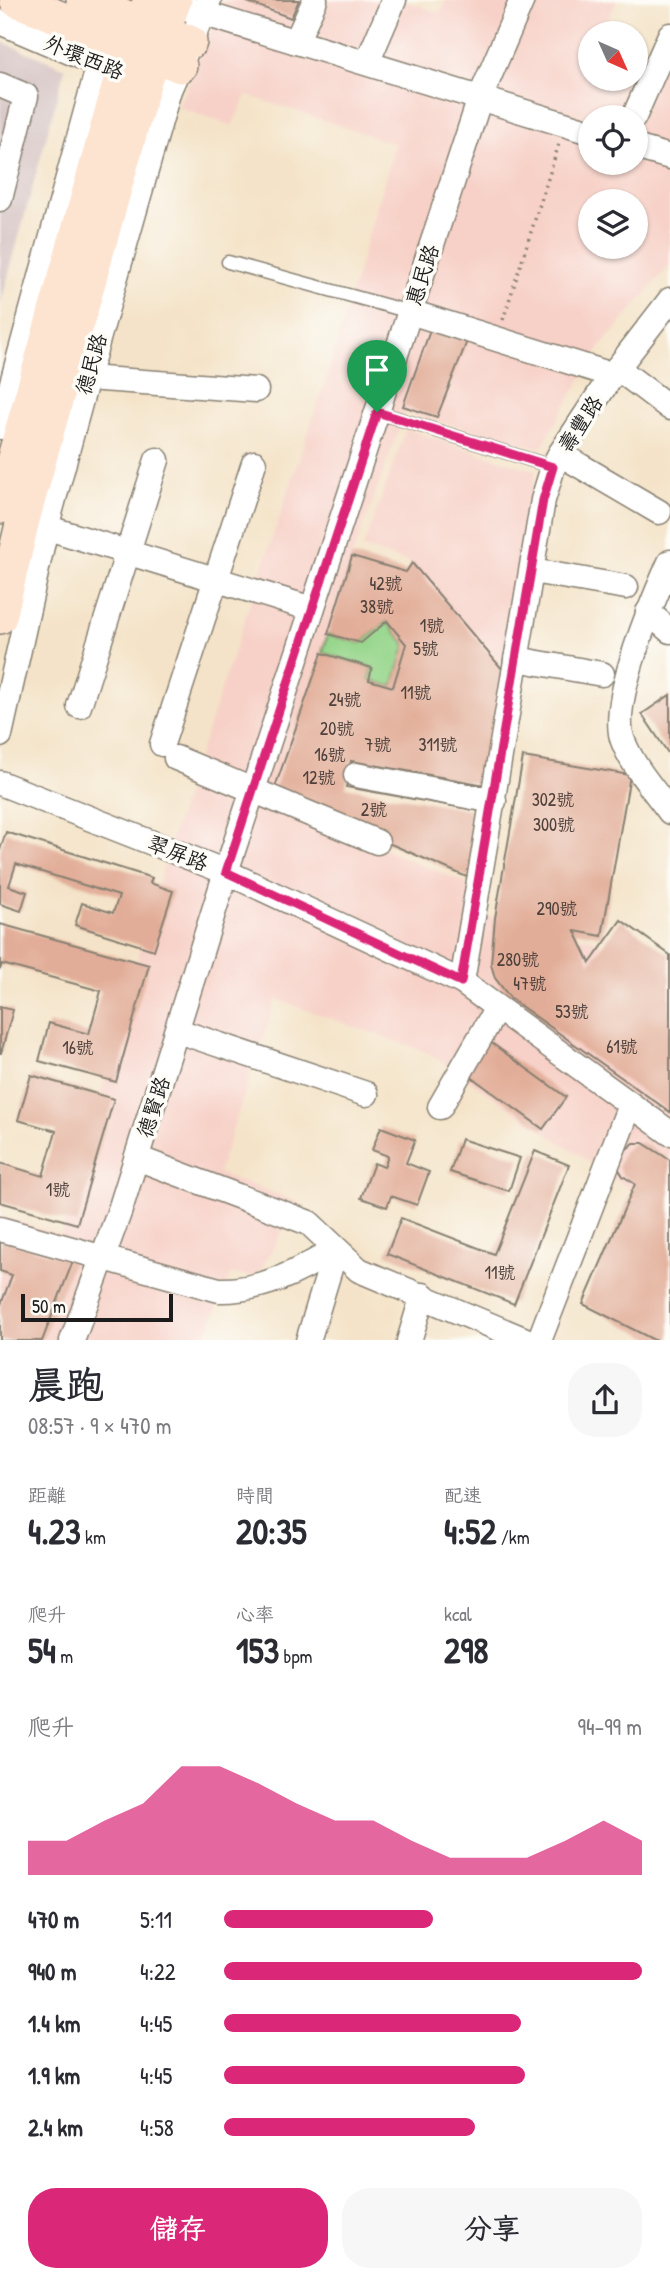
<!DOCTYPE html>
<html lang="zh-TW">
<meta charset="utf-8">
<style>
body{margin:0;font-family:"Patrick Hand","LXGW WenKai TC",sans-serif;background:#f7f7f7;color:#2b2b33;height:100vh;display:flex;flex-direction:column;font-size:26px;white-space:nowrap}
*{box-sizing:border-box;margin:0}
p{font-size:23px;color:#7c7c81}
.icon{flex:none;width:38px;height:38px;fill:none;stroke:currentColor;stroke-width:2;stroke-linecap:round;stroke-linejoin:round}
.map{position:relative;height:1340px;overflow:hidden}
.drawer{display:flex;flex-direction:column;background:#fff;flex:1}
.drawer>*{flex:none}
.needle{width:46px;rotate:135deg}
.controls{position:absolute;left:578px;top:21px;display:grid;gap:14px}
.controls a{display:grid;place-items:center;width:70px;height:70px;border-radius:50%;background:#fff;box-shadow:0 2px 5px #0004;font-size:35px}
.scale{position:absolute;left:21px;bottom:18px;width:152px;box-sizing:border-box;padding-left:7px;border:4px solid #1c1c1c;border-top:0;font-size:19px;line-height:24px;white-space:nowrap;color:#1c1c1c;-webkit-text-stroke:5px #fdfcf7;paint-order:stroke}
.pin{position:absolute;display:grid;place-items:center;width:60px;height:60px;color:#fff;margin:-72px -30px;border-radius:50% 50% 50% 0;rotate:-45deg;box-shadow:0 0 7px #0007}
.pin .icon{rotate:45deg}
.round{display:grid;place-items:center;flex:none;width:74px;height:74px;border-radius:28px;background:#f7f7f7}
.head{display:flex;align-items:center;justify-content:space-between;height:119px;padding:0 28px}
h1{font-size:38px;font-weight:700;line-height:52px}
.stats{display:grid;grid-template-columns:repeat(3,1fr);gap:10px;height:119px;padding:7px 28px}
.stats div{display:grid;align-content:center}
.stats b{font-size:35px;font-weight:700}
.stats small{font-size:19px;font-weight:400}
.stats p{font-size:19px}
.chart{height:196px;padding:14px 28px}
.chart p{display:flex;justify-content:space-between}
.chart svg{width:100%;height:126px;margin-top:7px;fill:#db2777;opacity:.7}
.cta{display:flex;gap:14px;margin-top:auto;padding:14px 28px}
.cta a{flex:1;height:80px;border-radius:28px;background:#db2777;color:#fff;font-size:28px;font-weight:700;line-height:80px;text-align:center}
.cta a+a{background:#f7f7f7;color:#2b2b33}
ul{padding:0 28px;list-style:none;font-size:23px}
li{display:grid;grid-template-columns:112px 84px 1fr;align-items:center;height:52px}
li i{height:18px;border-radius:9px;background:#db2777}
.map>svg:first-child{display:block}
</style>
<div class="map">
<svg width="670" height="1341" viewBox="0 0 670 1341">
<rect width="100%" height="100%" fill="#fdfcf7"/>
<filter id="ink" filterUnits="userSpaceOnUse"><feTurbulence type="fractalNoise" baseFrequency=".0143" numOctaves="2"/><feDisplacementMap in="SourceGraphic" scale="14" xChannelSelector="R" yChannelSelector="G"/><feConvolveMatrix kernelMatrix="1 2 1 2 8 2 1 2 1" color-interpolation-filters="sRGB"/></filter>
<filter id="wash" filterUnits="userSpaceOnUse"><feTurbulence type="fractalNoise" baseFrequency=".00686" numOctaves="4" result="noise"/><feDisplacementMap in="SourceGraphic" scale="28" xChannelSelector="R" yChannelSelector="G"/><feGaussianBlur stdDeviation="1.57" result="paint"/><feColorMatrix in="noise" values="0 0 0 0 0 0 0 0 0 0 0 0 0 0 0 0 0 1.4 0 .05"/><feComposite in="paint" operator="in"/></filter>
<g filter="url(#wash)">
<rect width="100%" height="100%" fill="#f4e3c8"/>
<!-- built -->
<g fill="#f7d1c8" fill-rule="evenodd">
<path d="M224,0H402L440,13L446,0H617L602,33H590V61L586,69L590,70V79H613L636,87L659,20L670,23V265L598,350L541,448L405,413L352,557L328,634L269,803L464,882L489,916L595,940L670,993V1217L429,1053L276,999L218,1173L299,1202L257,1277L231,1274L204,1340H0V1216L61,1235L173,832L326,379L395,144L247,95L232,126L178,107ZM590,117H635V163H590ZM590,201H635V247H590Z"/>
<path d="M406,429L536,471L503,670L412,563L363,548Z"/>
</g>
<!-- industrial -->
<path fill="#d2bfc0" d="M0,41L65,68L0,306Z"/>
<!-- green -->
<path fill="#97d68c" stroke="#5a7954" stroke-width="2" d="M387,621L406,644L393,687L369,680L372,668L322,653L328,634L361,643Z"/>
<g id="blocks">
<!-- building -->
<g fill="#e2ad98">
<path d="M242,0H299L291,18Z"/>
<path d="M432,325L469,336L437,417L403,406Z"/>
<path d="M352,556L406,572L412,563L503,670L485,785L351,761L346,787L480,811L469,878L273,793L322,653L372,668L369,680L393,687L406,644L387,621L361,643L328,634Z"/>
<path d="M670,695V756L642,714Z"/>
<path d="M523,757L630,775L602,936L575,931L590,963L621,920L670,955V1112L511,999L495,978L491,964L495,918Z"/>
<path d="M6,832L152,878L150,883L173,891L154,950L75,925L82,903L113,913L119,896L16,864L9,886L27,892L21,911L0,904V850Z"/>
<path d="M0,924L149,965L116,1082L39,1061L49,1023L89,1034L101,991L2,964L0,970Z"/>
<path d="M0,1007L13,1010L1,1053H0Z"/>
<path d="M486,1039L566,1097L543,1129L463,1071Z"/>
<path d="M31,1075L114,1099L77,1224L0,1202V1163L43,1176L56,1131L18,1120Z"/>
<path d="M381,1127L415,1140L406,1163L429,1172L417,1205L391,1196L387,1207L361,1198L374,1163L384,1167L388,1156L372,1150Z"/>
<path d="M461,1139L520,1158L509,1191L450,1172Z"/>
<path d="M634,1143H643L670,1160V1341H656L583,1304L635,1184L623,1176L618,1168L623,1152Z"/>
<path d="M535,1151L569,1165L514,1304L387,1254L401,1218L494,1254Z"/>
<path d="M0,1240L73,1261L42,1341H0V1307L12,1275L0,1271Z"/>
</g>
</g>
</g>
<g filter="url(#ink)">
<use href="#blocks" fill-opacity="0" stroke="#888072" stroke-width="2"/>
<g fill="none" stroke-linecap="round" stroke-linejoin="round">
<defs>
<g id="lane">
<path d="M228,262L410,312"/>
<path d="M377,412L553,467"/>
</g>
<g id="street">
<path d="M189,9L590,132"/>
<path d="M0,22L112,70"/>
<path d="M296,42L315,0"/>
<path d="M367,63L394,0"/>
<path d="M0,85L26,96L0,199"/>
<path d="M634,117L670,35"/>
<path d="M635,147L670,157"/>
<path d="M410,312L612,375"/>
<path d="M617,368L670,408"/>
<path d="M72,374L87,378L256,390"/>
<path d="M0,427L99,64L115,24"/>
<path d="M560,454L659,512"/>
<path d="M32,523L312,609"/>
<path d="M670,562C654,598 608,704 623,741C633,767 654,790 670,812"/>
<path d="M532,571L626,587"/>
<path d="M648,612L670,631"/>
<path d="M516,659L602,674"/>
<path d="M79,706L157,460"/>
<path d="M0,735L46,528L87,378L169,90L209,0"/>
<path d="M162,744L254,463"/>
<path d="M176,758L377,842"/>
<path d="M356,775L494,801"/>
<path d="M0,783L226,872L462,982L670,1133"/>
<path d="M462,982L543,500L553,467L560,454L612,375L670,300"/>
<path d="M178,1031L366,1094"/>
<path d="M440,1107L497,1008"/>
<path d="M137,1158L309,1223L359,1270L528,1341"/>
<path d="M0,1229L219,1290C262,1291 301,1271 336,1249"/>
<path d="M72,1341L120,1210L226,872L480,98L522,0"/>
<path d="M308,1341L336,1249"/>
<path d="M409,1341L423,1295"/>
<path d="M539,1341L630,1105"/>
</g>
<g id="secondary">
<path d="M16,0L180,66"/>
<path d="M83,0L190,42"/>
<path d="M0,507L122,74L150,0"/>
<path d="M0,617L23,520L145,80L175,0"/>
</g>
</defs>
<!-- lane casing -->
<use href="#lane" stroke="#888072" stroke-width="15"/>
<!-- street casing -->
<use href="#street" stroke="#888072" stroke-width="27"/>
<!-- secondary casing -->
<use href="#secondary" stroke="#888072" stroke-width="36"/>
<!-- path -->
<path stroke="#888072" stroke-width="3.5" stroke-dasharray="2 5" stroke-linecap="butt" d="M503,320L559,144"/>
<!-- lane -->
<use href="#lane" stroke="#fff" stroke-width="12"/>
<!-- street -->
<use href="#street" stroke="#fff" stroke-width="24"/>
<!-- secondary -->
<use href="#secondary" stroke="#fde4d1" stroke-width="33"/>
</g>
</g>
<g fill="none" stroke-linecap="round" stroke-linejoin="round" filter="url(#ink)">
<defs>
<path id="route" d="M377,412L553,467L543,500L461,982L226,872Z"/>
</defs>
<!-- route casing -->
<use href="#route" stroke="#fff" stroke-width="14"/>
<!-- route -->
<use href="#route" stroke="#db2777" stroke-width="9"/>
</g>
<g text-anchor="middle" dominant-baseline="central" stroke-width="7" stroke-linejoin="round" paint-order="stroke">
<!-- number labels -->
<g font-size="18" fill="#4e403b">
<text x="386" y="583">42號</text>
<text x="377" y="606">38號</text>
<text x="432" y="625">1號</text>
<text x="426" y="648">5號</text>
<text x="416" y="692">11號</text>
<text x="345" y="699">24號</text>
<text x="337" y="728">20號</text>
<text x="378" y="744">7號</text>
<text x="438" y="744">311號</text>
<text x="330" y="754">16號</text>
<text x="319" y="777">12號</text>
<text x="553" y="799">302號</text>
<text x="374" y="809">2號</text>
<text x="554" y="824">300號</text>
<text x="557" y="908">290號</text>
<text x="518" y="959">280號</text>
<text x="530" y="983">47號</text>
<text x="572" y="1011">53號</text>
<text x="622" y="1046">61號</text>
<text x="78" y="1047">16號</text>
<text x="58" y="1189">1號</text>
<text x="500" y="1272">11號</text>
</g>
<!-- street labels -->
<g font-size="21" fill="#1c1c1c" stroke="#fdfcf7">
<text transform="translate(84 57) rotate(22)">外環西路</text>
<text transform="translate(422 275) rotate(-72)">惠民路</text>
<text transform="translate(91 364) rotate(-74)">德民路</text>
<text transform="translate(580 424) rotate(-57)">壽豐路</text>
<text transform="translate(178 853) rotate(21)">翠屏路</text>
<text transform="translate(153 1107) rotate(-72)">德賢路</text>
</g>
</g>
</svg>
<div class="controls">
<a><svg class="needle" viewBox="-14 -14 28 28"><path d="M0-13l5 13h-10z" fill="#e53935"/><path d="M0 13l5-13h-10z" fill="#7c7c81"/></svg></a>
<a><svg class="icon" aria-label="locate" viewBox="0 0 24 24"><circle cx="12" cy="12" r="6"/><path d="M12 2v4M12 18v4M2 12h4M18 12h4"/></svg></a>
<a><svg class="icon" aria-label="layers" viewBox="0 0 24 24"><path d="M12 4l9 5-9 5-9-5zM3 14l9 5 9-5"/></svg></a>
</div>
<div class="scale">50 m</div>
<div class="pin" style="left:377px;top:412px;background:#1e9e55"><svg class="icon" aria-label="arrive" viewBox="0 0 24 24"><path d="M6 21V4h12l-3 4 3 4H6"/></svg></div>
</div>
<section class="drawer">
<div class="head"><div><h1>晨跑</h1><p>08:57 · 9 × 470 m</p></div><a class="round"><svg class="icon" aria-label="share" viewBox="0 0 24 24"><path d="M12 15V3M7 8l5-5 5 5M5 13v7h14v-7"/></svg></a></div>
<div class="stats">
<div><p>距離</p><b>4.23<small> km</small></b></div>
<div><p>時間</p><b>20:35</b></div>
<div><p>配速</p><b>4:52<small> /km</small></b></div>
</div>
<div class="stats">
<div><p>爬升</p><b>54<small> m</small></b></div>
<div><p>心率</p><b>153<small> bpm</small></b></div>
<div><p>kcal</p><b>298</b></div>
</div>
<div class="chart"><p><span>爬升</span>94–99 m</p>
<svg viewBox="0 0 160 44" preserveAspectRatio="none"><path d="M0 44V32L10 32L20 25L30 19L40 6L50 6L60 12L70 19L80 25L90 25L100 32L110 38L120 38L130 38L140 32L150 25L160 32V44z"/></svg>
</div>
<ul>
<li><b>470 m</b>5:11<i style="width:50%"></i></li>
<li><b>940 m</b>4:22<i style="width:100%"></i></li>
<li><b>1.4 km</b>4:45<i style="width:71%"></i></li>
<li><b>1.9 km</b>4:45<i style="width:72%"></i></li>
<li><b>2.4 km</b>4:58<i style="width:60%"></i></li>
</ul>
<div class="cta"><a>儲存</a><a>分享</a></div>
</section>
